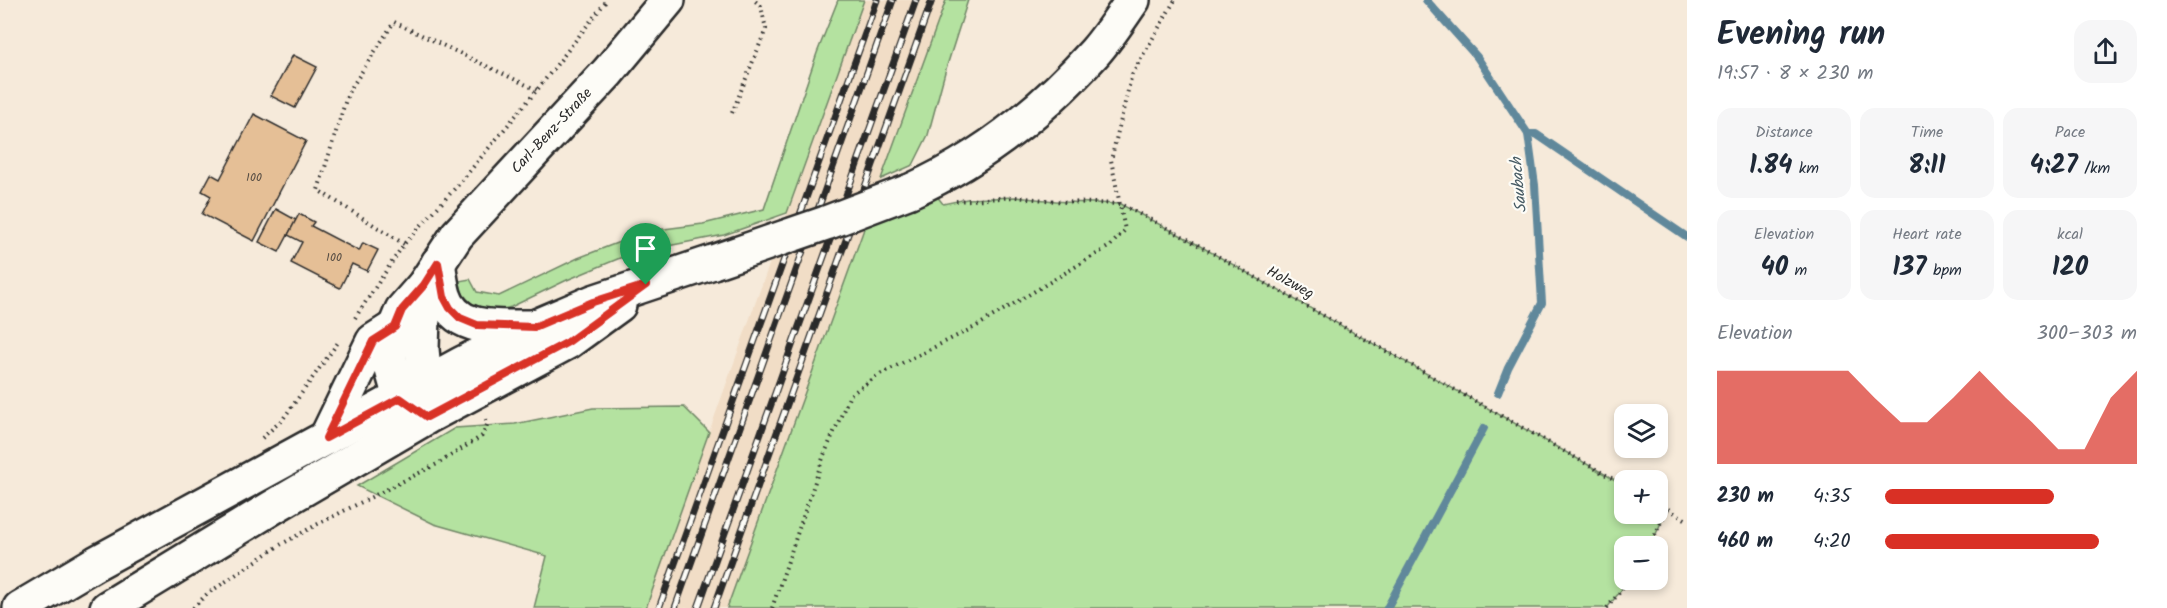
<!DOCTYPE html>
<meta charset="utf-8">
<style>
body{margin:0;font-family:Kalam,sans-serif;background:#f6f6f7;color:#1f2937;height:100vh;display:flex;flex-direction:column;font-size:22px;white-space:nowrap}
*{box-sizing:border-box;margin:0}
p{font-size:20px;color:#747a83}
.icon{flex:none;width:33px;height:33px;fill:none;stroke:currentColor;stroke-width:2;stroke-linecap:round;stroke-linejoin:round}
.map{position:relative;flex:1;overflow:hidden}
.details{display:flex;flex-direction:column;background:#fff;width:480px}
.details>*{flex:none}
.buttons{position:absolute;left:1614px;top:404px;display:grid;gap:12px}
.buttons a{display:grid;place-items:center;width:54px;height:54px;border-radius:12px;background:#fff;box-shadow:0 3px 9px #0003;font-size:30px}
.pin{position:absolute;display:grid;place-items:center;width:51px;height:51px;color:#fff;margin:-62px -26px;border-radius:50% 50% 50% 0;rotate:-45deg;box-shadow:0 0 6px #0007}
.pin .icon{rotate:45deg}
.round{display:grid;place-items:center;flex:none;width:63px;height:63px;border-radius:18px;background:#f6f6f7}
.overview{display:flex;align-items:center;justify-content:space-between;height:102px;padding:0 30px}
h1{font-size:33px;font-weight:800;line-height:45px}
.figures{display:grid;grid-template-columns:repeat(3,1fr);gap:9px;height:102px;padding:6px 30px}
.figures div{display:grid;align-content:center;border-radius:15px;background:#f6f6f7;text-align:center}
.figures b{font-size:26px;font-weight:800}
.figures small{font-size:16px;font-weight:400}
.figures p{font-size:16px}
.chart{height:168px;padding:12px 30px}
.chart p{display:flex;justify-content:space-between}
.chart svg{width:100%;height:108px;margin-top:6px;fill:#d93025;opacity:.7}
ul{padding:0 30px;list-style:none;font-size:20px}
li{display:grid;grid-template-columns:96px 72px 1fr;align-items:center;height:45px}
li i{height:15px;border-radius:8px;background:#d93025}
main{display:flex;flex:1;min-height:0}
.map>svg:first-child{display:block}
</style>
<main>
<div class="map">
<svg width="1687" height="608" viewBox="0 0 1687 608">
<rect width="100%" height="100%" fill="#f6eada"/>
<filter id="ink" filterUnits="userSpaceOnUse"><feTurbulence type="fractalNoise" baseFrequency=".0167" numOctaves="2"/><feDisplacementMap in="SourceGraphic" scale="12" xChannelSelector="R" yChannelSelector="G"/><feConvolveMatrix kernelMatrix="1 2 1 2 8 2 1 2 1" color-interpolation-filters="sRGB"/></filter>
<g filter="url(#ink)">
<!-- built -->
<path fill="#f1ddc6" d="M864,0H946L727,608H646Z"/>
<!-- green -->
<g fill="#b4e2a0" stroke="#708666" stroke-width="1.5">
<path d="M838,0H864L787,213L724,235L632,253L567,280L511,307L500,310L485,309L471,303L463,294L459,281L470,279L477,292L499,296L578,258L648,231L703,224L764,209L817,53Z"/>
<path d="M946,0H968L945,72L928,135L913,165L881,179Z"/>
<path d="M927,183L943,204L967,199L1015,197L1066,202L1120,204L1184,237L1624,485V513H1658V503L1667,509L1652,543L1650,546H1624V579H1630L1607,608H727L873,204Z"/>
<path d="M684,407L709,432L646,608H534L547,556L434,524L357,486L455,428L515,424L593,408Z"/>
</g>
<g fill="none" stroke-linecap="round" stroke-linejoin="round">
<!-- stream -->
<g stroke="#60889b" stroke-width="8">
<path d="M1426,0L1477,57L1528,134L1535,185L1542,303L1508,368L1498,393"/>
<path d="M1528,134H1536L1687,237"/>
<path d="M1387,608L1484,428"/>
</g>
</g>
<!-- building -->
<g fill="#e5bf96" stroke="#2b2b2b" stroke-width="1.5">
<path d="M293,55L317,67L295,108L271,96Z"/>
<path d="M254,114L306,141L254,241L202,214L211,196L202,191L211,174L220,179Z"/>
<path d="M276,209L296,220L279,252L259,242Z"/>
<path d="M299,214L314,222L311,226L359,251L363,243L378,250L367,271L352,264L340,288L291,263L302,242L288,235Z"/>
</g>
<g fill="none" stroke-linecap="round" stroke-linejoin="round">
<defs>
<g id="secondary">
<path d="M910,191C982,159 1043,110 1095,52C1109,36 1121,17 1133,0"/>
<path d="M438,263C440,273 441,285 444,295C455,333 500,326 530,327"/>
<path d="M424,285L422,349L427,403"/>
<path d="M418,411L400,398L391,366L390,355L395,327L402,310L424,285L457,235L608,72L668,0"/>
<path d="M326,438L373,341L395,327"/>
<path d="M20,608L96,563L461,364L534,327L593,302L713,262"/>
<path d="M107,608L273,507L427,417L568,342L619,305"/>
</g>
</defs>
<!-- secondary casing -->
<use href="#secondary" stroke="#2b2b2b" stroke-width="38"/>
<!-- path -->
<g stroke="#2b2b2b" stroke-width="4" stroke-dasharray="1.5 4.5" stroke-linecap="butt">
<path d="M732,113L766,29L761,6L754,0"/>
<path d="M956,201L1015,197L1066,202L1120,204L1184,237L1624,485"/>
<path d="M404,244L318,190L348,93L394,22L537,90"/>
<path d="M355,318L404,244L459,184L537,90L607,0"/>
<path d="M262,438L283,419L339,341"/>
<path d="M1658,503L1687,520"/>
<path d="M1650,546L1667,509"/>
<path d="M193,608L207,594L280,545L316,525L439,463L482,436L487,425L486,418"/>
<path d="M772,608L824,455L850,395L880,374L975,327L1110,246L1125,230L1111,160L1132,74L1175,0"/>
<path d="M1607,608L1630,579"/>
</g>
<!-- secondary -->
<use href="#secondary" stroke="#fdfcf7" stroke-width="33"/>
<defs>
<g id="rail">
<path d="M659,608L877,0"/>
<path d="M675,608L893,0"/>
<path d="M698,608L916,0"/>
<path d="M714,608L932,0"/>
</g>
</defs>
<!-- rail casing -->
<use href="#rail" stroke="#2b2b2b" stroke-width="7"/>
<!-- rail -->
<use href="#rail" stroke="#fdfcf7" stroke-width="4.5" stroke-dasharray="14" stroke-linecap="butt"/>
<defs>
<path id="secondary-bridge" d="M713,262L826,223L910,191"/>
</defs>
<!-- secondary-bridge casing -->
<use href="#secondary-bridge" stroke="#2b2b2b" stroke-width="38" stroke-linecap="butt"/>
<!-- secondary-bridge -->
<use href="#secondary-bridge" stroke="#fdfcf7" stroke-width="33"/>
</g>
</g>
<g fill="none" stroke-linecap="round" stroke-linejoin="round" filter="url(#ink)">
<defs>
<path id="route" d="M438,263L444,297L450,308L460,318L477,325L534,327L593,302L646,285L568,342L427,417L400,398L326,438L373,341L395,327L402,310L424,285Z"/>
</defs>
<!-- route casing -->
<use href="#route" stroke="#fff" stroke-width="12"/>
<!-- route -->
<use href="#route" stroke="#d93025" stroke-width="8"/>
</g>
<g text-anchor="middle" dominant-baseline="central" stroke-width="4.5" stroke-linejoin="round" paint-order="stroke">
<!-- number labels -->
<g font-size="12" fill="#5a5046">
<text x="254" y="177">100</text>
<text x="334" y="257">100</text>
</g>
<!-- street labels -->
<g font-size="15" fill="#2b2b2b" stroke="#fdfcf7">
<text transform="translate(552 131) rotate(-47)">Carl-Benz-Straße</text>
<text transform="translate(1290 283) rotate(29)">Holzweg</text>
</g>
<!-- water labels -->
<g font-size="16" font-style="italic" fill="#465a63" stroke="#fdfcf7">
<text transform="translate(1519 185) rotate(-95)">Saubach</text>
</g>
</g>
</svg>
<div class="buttons">
<a><svg class="icon" aria-label="layers" viewBox="0 0 24 24"><path d="M12 4l9 5-9 5-9-5zM3 14l9 5 9-5"/></svg></a>
<a>+</a>
<a>−</a>
</div>
<div class="pin" style="left:646px;top:285px;background:#1e9e55"><svg class="icon" aria-label="arrive" viewBox="0 0 24 24"><path d="M6 21V4h12l-3 4 3 4H6"/></svg></div>
</div>
<section class="details">
<div class="overview"><div><h1>Evening run</h1><p>19:57 · 8 × 230 m</p></div><a class="round"><svg class="icon" aria-label="share" viewBox="0 0 24 24"><path d="M12 15V3M7 8l5-5 5 5M5 13v7h14v-7"/></svg></a></div>
<div class="figures">
<div><p>Distance</p><b>1.84<small> km</small></b></div>
<div><p>Time</p><b>8:11</b></div>
<div><p>Pace</p><b>4:27<small> /km</small></b></div>
</div>
<div class="figures">
<div><p>Elevation</p><b>40<small> m</small></b></div>
<div><p>Heart rate</p><b>137<small> bpm</small></b></div>
<div><p>kcal</p><b>120</b></div>
</div>
<div class="chart"><p><span>Elevation</span>300–303 m</p>
<svg viewBox="0 0 160 44" preserveAspectRatio="none"><path d="M0 44V6L10 6L20 6L30 6L40 6L50 6L60 17L70 27L80 27L90 17L100 6L110 17L120 27L130 38L140 38L150 17L160 6V44z"/></svg>
</div>
<ul>
<li><b>230 m</b>4:35<i style="width:67%"></i></li>
<li><b>460 m</b>4:20<i style="width:85%"></i></li>
</ul>
</section>
</main>
